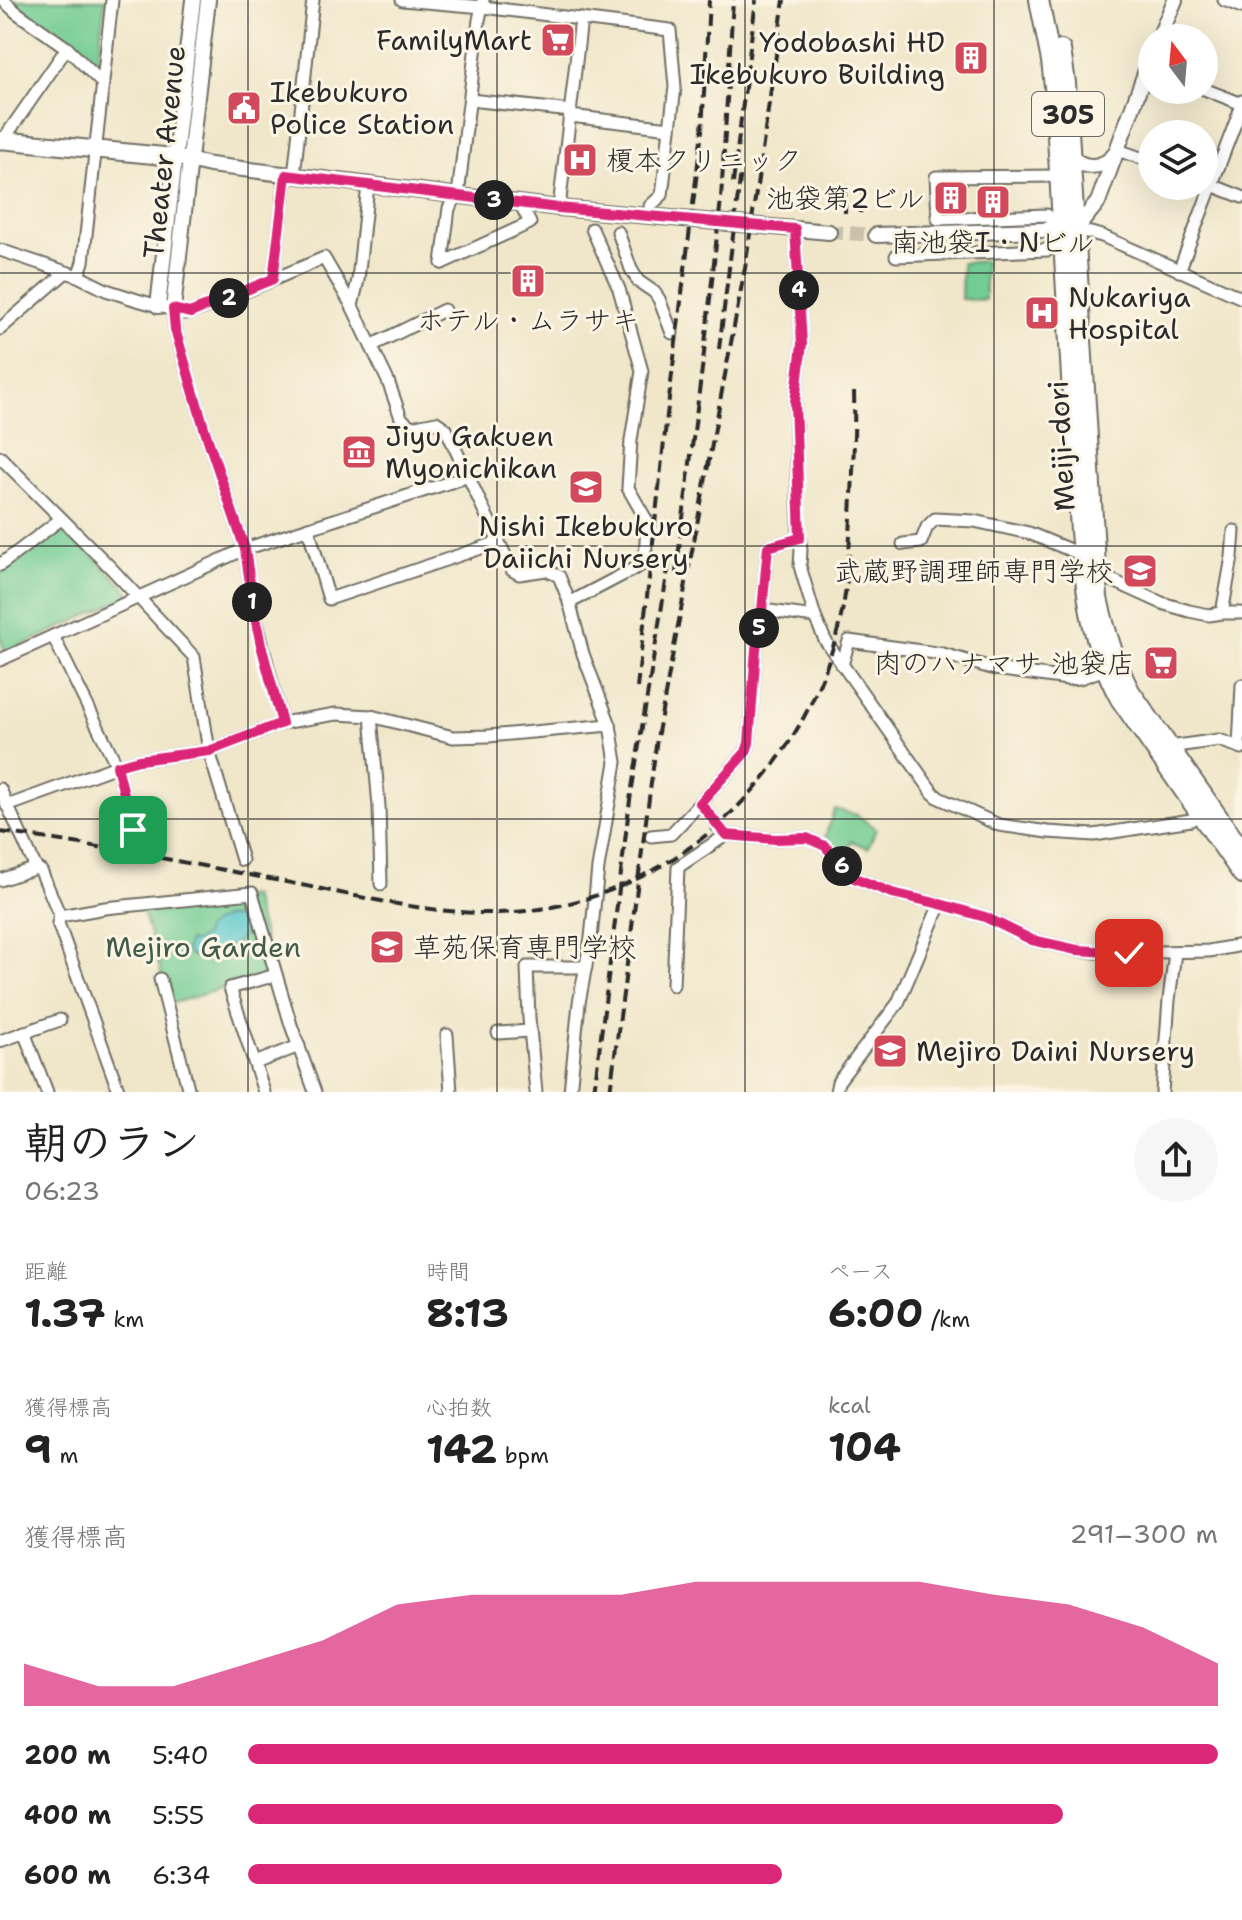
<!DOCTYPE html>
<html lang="ja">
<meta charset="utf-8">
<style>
body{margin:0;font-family:"Shantell Sans","Klee One",sans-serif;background:#f6f6f6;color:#222;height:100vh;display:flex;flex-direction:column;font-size:30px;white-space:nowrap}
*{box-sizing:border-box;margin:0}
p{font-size:26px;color:#767676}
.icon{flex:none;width:44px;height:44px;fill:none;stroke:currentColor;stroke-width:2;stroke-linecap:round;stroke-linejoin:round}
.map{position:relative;height:1092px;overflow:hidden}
.panel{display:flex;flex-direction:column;background:#fff;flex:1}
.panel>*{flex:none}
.needle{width:52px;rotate:344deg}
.tools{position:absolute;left:1138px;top:24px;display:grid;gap:16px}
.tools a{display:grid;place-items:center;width:80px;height:80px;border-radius:50%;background:#fff;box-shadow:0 8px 32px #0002;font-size:40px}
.pin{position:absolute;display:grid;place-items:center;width:68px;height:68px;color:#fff;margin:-34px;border-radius:16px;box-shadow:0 4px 12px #0006}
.km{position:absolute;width:40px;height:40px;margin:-20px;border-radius:50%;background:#222;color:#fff;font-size:22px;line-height:40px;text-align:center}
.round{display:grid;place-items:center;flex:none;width:84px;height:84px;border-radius:42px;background:#f6f6f6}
.head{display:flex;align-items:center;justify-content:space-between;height:136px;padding:0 24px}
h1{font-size:44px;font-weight:700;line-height:60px}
.stats{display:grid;grid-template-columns:repeat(3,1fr);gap:12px;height:136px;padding:8px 24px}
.stats div{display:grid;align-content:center}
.stats b{font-size:40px;font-weight:700}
.stats small{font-size:22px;font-weight:400}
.stats p{font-size:22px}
.chart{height:224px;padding:16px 24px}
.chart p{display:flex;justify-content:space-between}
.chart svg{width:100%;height:144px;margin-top:8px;fill:#db2777;opacity:.7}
ul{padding:0 24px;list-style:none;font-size:26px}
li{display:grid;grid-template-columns:128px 96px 1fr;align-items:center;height:60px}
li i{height:20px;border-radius:10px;background:#db2777}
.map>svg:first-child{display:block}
</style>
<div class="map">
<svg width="1242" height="1092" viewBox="0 0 1242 1092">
<rect width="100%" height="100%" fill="#fcf5e5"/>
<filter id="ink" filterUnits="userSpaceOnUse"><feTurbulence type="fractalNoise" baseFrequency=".0125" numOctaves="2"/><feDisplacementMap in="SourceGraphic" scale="16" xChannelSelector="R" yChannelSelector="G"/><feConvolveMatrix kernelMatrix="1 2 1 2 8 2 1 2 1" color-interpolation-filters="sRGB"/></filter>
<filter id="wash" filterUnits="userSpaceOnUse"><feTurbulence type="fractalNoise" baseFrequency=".006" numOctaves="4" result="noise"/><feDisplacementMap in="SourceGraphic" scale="32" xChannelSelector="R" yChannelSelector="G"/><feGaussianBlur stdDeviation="1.8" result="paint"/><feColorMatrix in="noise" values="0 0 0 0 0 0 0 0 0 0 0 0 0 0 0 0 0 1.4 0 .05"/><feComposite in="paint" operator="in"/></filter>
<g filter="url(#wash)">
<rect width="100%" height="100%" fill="#f0e7cb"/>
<!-- green -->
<g fill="#72cc93" stroke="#4e7c5f" stroke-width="2">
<path d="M10,0H105L97,67L90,65L67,42Z"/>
<path d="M985,261V300L961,299L962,263Z"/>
<path d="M62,524L132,595L5,653L0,637V571Z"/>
<path d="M834,809L857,815L876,829L868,848L852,841L842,860L824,841Z"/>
<path d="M252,896L274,973L170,1004L142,907Z"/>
</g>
<!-- water -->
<path fill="#59c7cd" stroke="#42797c" stroke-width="2" d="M227,917L240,919L246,933C231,948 217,954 196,958L188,954L186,949L189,941L194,942L205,935V930C212,924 217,919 227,917Z"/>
</g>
<g filter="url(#ink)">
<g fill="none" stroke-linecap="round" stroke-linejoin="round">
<!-- tertiary-tunnel -->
<path stroke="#c9c1ab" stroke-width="14" stroke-dasharray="14 7" stroke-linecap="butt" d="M829,232L876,235"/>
<defs>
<g id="minor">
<path d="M3,0L16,12L67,48L103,84"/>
<path d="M402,0L483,7L670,30L675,87L662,195L650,206"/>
<path d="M1224,0L1242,7"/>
<path d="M1204,89L1242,104"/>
<path d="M470,100L571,111"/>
<path d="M570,116L670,128"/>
<path d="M1,143L67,48"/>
<path d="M1118,150L1152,162"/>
<path d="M294,176L313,0"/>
<path d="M1204,182L1242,197"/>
<path d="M559,208L581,19"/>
<path d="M795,229L802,344L795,402L799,533L801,550L800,566L815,617L825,640L933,793L939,798L999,825L1048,832L1094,835L1191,820L1205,810"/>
<path d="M1076,229L1102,236L1242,298"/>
<path d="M618,232L631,269L638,281L654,292L659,299L672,333"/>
<path d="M0,250L78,276L106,290L137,300L184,313H190L218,303L324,258L352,306L388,381L401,418L411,427L436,422L446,429L512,570L519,574L546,570L559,576L569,601L583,654L610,725L616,762L598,868L591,938L579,1003L570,1092"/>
<path d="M896,256L1048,250L1062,230L1047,215L938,219L936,177L1059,176"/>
<path d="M442,263L449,208L458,195L479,20L483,1"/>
<path d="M442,263L530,223L520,203"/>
<path d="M1179,271L1239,113L1242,101"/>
<path d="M78,276L83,262L112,0"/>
<path d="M273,279L286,175"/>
<path d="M352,306L358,280L368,185"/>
<path d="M173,309L175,329L205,431L245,549L254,611L282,723"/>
<path d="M0,329L66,272"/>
<path d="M371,346L444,310"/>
<path d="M0,457L111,568L194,657L209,751L242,860"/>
<path d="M308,528L329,599L499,542"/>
<path d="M800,538L768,547L762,610L756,649L749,743L746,752L700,803L726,835L775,839L807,838L825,846L852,877L892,893L940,904L985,917L1032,940L1077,950L1105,953L1209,951L1242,945"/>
<path d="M903,544L921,542L927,527L935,519L974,521L1029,533L1082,555"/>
<path d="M0,565L61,519"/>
<path d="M1097,578H1107L1162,603L1189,611L1209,615L1222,613H1242"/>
<path d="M569,603L645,563L647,521L628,488L631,440L642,371L619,289L592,229"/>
<path d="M762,610L815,617"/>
<path d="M1222,613L1232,557L1234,531"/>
<path d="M53,636L117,766L133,830"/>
<path d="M0,660L245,549L469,476"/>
<path d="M842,665L849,641L943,654L995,669L1068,679L1080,678L1105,669"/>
<path d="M371,716L379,806L381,884"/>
<path d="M1169,747L1219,740L1242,748"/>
<path d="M1239,747L1242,685"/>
<path d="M0,789L36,868L41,871L60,916L58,923L119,1092"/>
<path d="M7,806L117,766L139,760L209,751L282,723L336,714L371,716L453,737L488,736L610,725"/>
<path d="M651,836L671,834L700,803"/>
<path d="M0,880L36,868"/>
<path d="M60,916L105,908L252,893L291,1025L315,1092"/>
<path d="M160,979L189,1092"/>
<path d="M673,985L678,867L726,835"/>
<path d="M24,1032L47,1092"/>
<path d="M498,1033L530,1031"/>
<path d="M447,1035L451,1092"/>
<path d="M0,1041L60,1020"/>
<path d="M255,1063L299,1046"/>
<path d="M264,1092L230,988L276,975"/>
<path d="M536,1092L529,1018L527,967H586"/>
<path d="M836,1092L838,1082L898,1003L940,904"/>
<path d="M1162,1092L1169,1000L1175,952"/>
</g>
<g id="tertiary">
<path d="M1159,38L1175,0"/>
<path d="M1071,156C1083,170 1103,169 1115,154"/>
<path d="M174,157L210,165L559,208L829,232"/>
<path d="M876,235L1076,229L1098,202L1152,54"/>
<path d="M158,306L193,0"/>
<path d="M173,309L208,0"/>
</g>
<path id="secondary" d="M0,140L174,157"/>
<g id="primary">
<path d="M1039,0L1051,61L1054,86L1080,531C1085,589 1091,647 1120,699L1242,874"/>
<path d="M1061,50L1066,83L1098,598C1105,630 1115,662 1130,691L1242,851"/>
</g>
</defs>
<!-- minor casing -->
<use href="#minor" stroke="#706d63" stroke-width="15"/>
<!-- tertiary casing -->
<use href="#tertiary" stroke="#706d63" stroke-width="18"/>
<!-- secondary casing -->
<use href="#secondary" stroke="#706d63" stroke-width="20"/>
<!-- primary casing -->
<use href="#primary" stroke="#706d63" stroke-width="22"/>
<!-- minor -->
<use href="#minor" stroke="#fff" stroke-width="11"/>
<!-- tertiary -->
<use href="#tertiary" stroke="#fff" stroke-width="14"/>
<!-- secondary -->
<use href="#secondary" stroke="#fff" stroke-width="16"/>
<!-- primary -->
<use href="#primary" stroke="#fff" stroke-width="18"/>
<!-- rail -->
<g stroke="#2b2b2b" stroke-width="4" stroke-dasharray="12 6" stroke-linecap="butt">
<path d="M733,183L756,0"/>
<path d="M845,185V213"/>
<path d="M860,213L863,187"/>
<path d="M719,349L741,171"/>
<path d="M676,573L704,353L721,199L733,0"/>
<path d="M637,688L666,423L702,131L709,0"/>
<path d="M0,832C99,845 198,865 296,884C358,896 421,912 484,913C657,915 802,786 840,621C848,588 849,552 851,517C853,474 855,432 854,389"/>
<path d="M594,1092L630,800L670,557"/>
<path d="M610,1092L657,738L745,268L784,0"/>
</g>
</g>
</g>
<g fill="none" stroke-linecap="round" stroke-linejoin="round" filter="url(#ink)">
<defs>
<path id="route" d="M133,830L117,766L139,760L209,751L282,723L261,645L254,611L245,549L205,431L175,329L173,309L190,313L273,279L286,175L559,208L795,229L802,344L795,402L800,538L768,547L762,610L756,649L749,743L746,752L700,803L726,835L775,839L807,838L825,846L852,877L892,893L940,904L985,917L1032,940L1077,950L1129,953"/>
</defs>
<!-- route casing -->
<use href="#route" stroke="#fff" stroke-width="16"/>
<!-- route -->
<use href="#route" stroke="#db2777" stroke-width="10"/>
</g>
<!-- grid -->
<path fill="none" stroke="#2b2b2b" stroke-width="2" stroke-opacity="0.55" d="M248,0V1092M497,0V1092M745,0V1092M994,0V1092M0,273H1242M0,546H1242M0,819H1242"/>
<!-- icons -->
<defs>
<symbol id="supermarket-square" viewBox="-11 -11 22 22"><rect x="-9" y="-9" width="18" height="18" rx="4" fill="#d1495b" stroke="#fcf5e5"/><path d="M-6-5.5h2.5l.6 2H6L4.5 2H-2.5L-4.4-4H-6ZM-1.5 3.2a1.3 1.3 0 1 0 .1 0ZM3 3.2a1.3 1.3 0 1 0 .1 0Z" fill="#fff"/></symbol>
<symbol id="building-square" viewBox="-11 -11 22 22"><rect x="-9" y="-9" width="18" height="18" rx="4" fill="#d1495b" stroke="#fcf5e5"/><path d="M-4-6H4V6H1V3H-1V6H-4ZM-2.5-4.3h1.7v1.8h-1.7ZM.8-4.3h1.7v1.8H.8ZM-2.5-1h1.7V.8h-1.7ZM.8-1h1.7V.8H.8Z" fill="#fff"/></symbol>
<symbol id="civic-square" viewBox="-11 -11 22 22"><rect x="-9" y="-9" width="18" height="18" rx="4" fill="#d1495b" stroke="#fcf5e5"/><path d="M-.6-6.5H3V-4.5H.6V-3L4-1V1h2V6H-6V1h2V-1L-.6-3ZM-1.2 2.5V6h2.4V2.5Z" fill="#fff"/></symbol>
<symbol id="hospital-square" viewBox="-11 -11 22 22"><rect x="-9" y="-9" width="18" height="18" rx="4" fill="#d1495b" stroke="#fcf5e5"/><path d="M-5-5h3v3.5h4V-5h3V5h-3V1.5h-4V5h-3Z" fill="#fff"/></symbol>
<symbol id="museum-square" viewBox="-11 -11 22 22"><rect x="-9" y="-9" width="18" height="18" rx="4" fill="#d1495b" stroke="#fcf5e5"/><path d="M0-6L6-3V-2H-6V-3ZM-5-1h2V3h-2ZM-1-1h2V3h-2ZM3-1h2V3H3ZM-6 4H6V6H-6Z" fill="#fff"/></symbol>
<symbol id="school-square" viewBox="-11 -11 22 22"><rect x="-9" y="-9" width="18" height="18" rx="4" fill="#d1495b" stroke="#fcf5e5"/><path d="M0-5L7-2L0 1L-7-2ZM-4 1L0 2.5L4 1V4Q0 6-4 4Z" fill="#fff"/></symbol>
</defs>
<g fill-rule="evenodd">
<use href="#supermarket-square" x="538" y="20" width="40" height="40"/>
<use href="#building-square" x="951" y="38" width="40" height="40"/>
<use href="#civic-square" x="224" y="88" width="40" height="40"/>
<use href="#hospital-square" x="560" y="140" width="40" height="40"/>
<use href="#building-square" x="931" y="178" width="40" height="40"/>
<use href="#building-square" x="973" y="182" width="40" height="40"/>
<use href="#building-square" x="508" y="261" width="40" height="40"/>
<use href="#hospital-square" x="1022" y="293" width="40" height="40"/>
<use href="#museum-square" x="339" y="432" width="40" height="40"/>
<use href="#school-square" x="566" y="467" width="40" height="40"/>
<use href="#school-square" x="1120" y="551" width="40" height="40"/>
<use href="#supermarket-square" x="1141" y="643" width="40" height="40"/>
<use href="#school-square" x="367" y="927" width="40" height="40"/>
<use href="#school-square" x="870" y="1031" width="40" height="40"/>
</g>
<g text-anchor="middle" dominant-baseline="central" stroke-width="6" stroke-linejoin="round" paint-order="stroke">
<!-- shield labels -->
<rect fill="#fcf5e5" stroke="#6a6863" stroke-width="2" x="1032" y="92" width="72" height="44" rx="6"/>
<g font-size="26" font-weight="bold" fill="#2b2b2b">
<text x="1068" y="114">305</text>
</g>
<!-- poi labels -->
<g font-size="28" fill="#2b2b2b" stroke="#fcf5e5" text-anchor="start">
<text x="532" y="40" text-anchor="end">FamilyMart</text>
<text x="945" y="42" text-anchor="end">Yodobashi HD<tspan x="945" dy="32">Ikebukuro Building</tspan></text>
<text x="270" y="92">Ikebukuro<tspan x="270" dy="32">Police Station</tspan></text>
<text x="606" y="160">榎本クリニック</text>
<text x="925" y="198" text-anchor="end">池袋第2ビル</text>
<text x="993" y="242" text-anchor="middle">南池袋I・Nビル</text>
<text x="1068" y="297">Nukariya<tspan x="1068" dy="32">Hospital</tspan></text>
<text x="528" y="320" text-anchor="middle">ホテル・ムラサキ</text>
<text x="385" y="436">Jiyu Gakuen<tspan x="385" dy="32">Myonichikan</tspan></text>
<text x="586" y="526" text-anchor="middle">Nishi Ikebukuro<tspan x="586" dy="32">Daiichi Nursery</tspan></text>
<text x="1114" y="571" text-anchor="end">武蔵野調理師専門学校</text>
<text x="1135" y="663" text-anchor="end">肉のハナマサ 池袋店</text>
<text x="413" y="947">草苑保育専門学校</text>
<text x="916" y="1051">Mejiro Daini Nursery</text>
</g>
<!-- street labels -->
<g font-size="28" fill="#2b2b2b" stroke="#fcf5e5">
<text transform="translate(164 152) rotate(-84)">Theater Avenue</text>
<text transform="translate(1061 446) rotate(-93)">Meiji-dori</text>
</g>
<!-- park labels -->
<g font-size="28" fill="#405b4a" stroke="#fcf5e5">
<text x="203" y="947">Mejiro Garden</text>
</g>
</g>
</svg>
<div class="tools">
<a><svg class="needle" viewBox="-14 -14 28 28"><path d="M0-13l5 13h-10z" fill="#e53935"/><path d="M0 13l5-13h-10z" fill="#767676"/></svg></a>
<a><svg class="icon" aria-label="layers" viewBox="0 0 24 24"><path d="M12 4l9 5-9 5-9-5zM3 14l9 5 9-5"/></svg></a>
</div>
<div class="pin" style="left:133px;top:830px;background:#1e9e55"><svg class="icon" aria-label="arrive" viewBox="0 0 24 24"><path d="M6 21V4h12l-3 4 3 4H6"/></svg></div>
<div class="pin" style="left:1129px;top:953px;background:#d93025"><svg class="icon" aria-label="check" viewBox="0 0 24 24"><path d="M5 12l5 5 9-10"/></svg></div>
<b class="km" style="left:252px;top:602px">1</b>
<b class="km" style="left:229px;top:298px">2</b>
<b class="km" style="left:494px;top:200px">3</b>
<b class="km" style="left:799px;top:290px">4</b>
<b class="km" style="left:759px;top:628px">5</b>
<b class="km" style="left:842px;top:866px">6</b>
</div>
<section class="panel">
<div class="head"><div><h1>朝のラン</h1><p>06:23</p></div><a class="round"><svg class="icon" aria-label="share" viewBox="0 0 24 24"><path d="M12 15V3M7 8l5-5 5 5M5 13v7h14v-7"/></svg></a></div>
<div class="stats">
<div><p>距離</p><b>1.37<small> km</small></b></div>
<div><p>時間</p><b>8:13</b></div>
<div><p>ペース</p><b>6:00<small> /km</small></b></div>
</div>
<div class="stats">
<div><p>獲得標高</p><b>9<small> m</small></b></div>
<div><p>心拍数</p><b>142<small> bpm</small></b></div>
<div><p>kcal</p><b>104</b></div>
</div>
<div class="chart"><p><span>獲得標高</span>291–300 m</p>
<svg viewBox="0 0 160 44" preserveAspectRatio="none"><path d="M0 44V31L10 38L20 38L30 31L40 24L50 13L60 10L70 10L80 10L90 6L100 6L110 6L120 6L130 10L140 13L150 20L160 31V44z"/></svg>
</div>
<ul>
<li><b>200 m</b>5:40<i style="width:100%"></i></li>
<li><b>400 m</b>5:55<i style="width:84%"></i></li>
<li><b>600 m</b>6:34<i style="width:55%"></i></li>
</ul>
</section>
